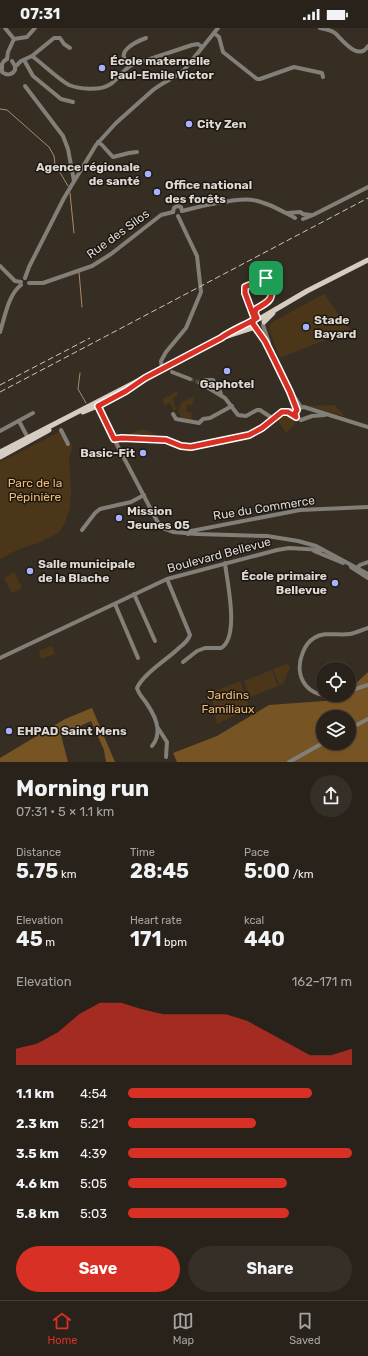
<!DOCTYPE html>
<meta charset="utf-8">
<style>
body{margin:0;font-family:Rubik,sans-serif;background:#352f27;color:#f1f3f6;height:100vh;display:flex;flex-direction:column;font-size:15px;white-space:nowrap}
*{box-sizing:border-box;margin:0}
p{font-size:13px;color:#a5a4a2}
.icon{flex:none;width:22px;height:22px;fill:none;stroke:currentColor;stroke-width:2;stroke-linecap:round;stroke-linejoin:round}
.map{position:relative;height:734px;overflow:hidden}
.sheet{display:flex;flex-direction:column;background:#29221a;flex:1}
.sheet>*{flex:none}
.buttons{position:absolute;left:316px;top:634px;display:grid;gap:8px}
.buttons a{display:grid;place-items:center;width:40px;height:40px;border-radius:50%;background:#29221a;box-shadow:0 1px 3px #0004,0 0 0 1px #453f39;font-size:20px}
.pin{position:absolute;display:grid;place-items:center;width:34px;height:34px;color:#fff;margin:-17px;border-radius:8px;box-shadow:0 2px 6px #0006}
.round{display:grid;place-items:center;flex:none;width:42px;height:42px;border-radius:21px;background:#352f27}
.head{display:flex;align-items:center;justify-content:space-between;height:68px;padding:0 16px}
h1{font-size:22px;font-weight:700;line-height:30px}
.stats{display:grid;grid-template-columns:repeat(3,1fr);gap:6px;height:68px;padding:4px 16px}
.stats div{display:grid;align-content:center}
.stats b{font-size:20px;font-weight:700}
.stats small{font-size:11px;font-weight:400}
.stats p{font-size:11px}
.chart{height:112px;padding:8px 16px}
.chart p{display:flex;justify-content:space-between}
.chart svg{width:100%;height:72px;margin-top:4px;fill:#d93025;opacity:.7}
.action{display:flex;gap:8px;margin-top:auto;padding:8px 16px}
.action a{flex:1;height:46px;border-radius:24px;background:#d93025;color:#fff;font-size:16px;font-weight:700;line-height:46px;text-align:center}
.action a+a{background:#352f27;color:#f1f3f6}
ul{padding:0 16px;list-style:none;font-size:13px}
li{display:grid;grid-template-columns:64px 48px 1fr;align-items:center;height:30px}
li i{height:10px;border-radius:5px;background:#d93025}
.status{display:flex;justify-content:space-between;align-items:center;height:28px;padding:0 20px;background:#29221a;direction:ltr}
.status svg{height:11px;fill:currentColor}
.dock{display:flex;justify-content:space-around;align-items:center;height:56px;border-top:1px solid #453f39;background:#29221a;font-size:11px;color:#a5a4a2}
.dock a{display:grid;justify-items:center;gap:2px}
.dock .active{color:#d93025}
.map>svg:first-child{display:block}
</style>
<div class="status"><b>07:31</b><svg viewBox="0 0 49 12"><path d="M0 12V9h3v3zM5 12V6h3v6zM10 12V3h3v9zM15 12V0h3v12zM26 1h20v11H26zM47 4h2v5h-2z"/></svg></div>
<div class="map">
<svg width="368" height="734" viewBox="0 0 368 734">
<rect width="100%" height="100%" fill="#372e23"/>
<!-- green -->
<g fill="#4b3619">
<path d="M324,266L350,302L280,330L269,302L270,297L274,293Z"/>
<path d="M174,364H177V368L173,369V372H174V378L177,380L174,383L170,375L165,377L162,371L175,365Z"/>
<path d="M194,368L192,378L187,376L186,383L192,385L191,393L182,391L178,383L181,375Z"/>
<path d="M334,377L345,388H343L308,378Z"/>
<path d="M281,387C289,386 291,389 295,396L286,405L276,390Z"/>
<path d="M63,402L73,419L69,429L71,461L70,480L64,497L58,505L39,515L19,521L0,531V434Z"/>
<path d="M139,402H146L157,407L155,408L128,407Z"/>
<path d="M14,544L22,560L12,565L4,550Z"/>
<path d="M52,618L55,626L41,631L39,623Z"/>
<path d="M287,636L291,639L287,645L284,655L279,657L273,641Z"/>
<path d="M272,642L278,658L250,669L244,653Z"/>
<path d="M240,653L250,680L217,696L211,665Z"/>
</g>
<!-- forest -->
<g fill="#775423" fill-rule="evenodd">
<path d="M368,644V734H177L173,725L217,708L269,677L338,672L343,667H349V662ZM323,689H349V715H323Z"/>
<path d="M92,680L115,734H106L104,722L91,693L61,707L68,734H0V730L65,691Z"/>
</g>
<g fill="none" stroke-linecap="round" stroke-linejoin="round">
<!-- stream -->
<g stroke="#a88c69" stroke-width="1">
<path d="M0,81L7,82L49,119L54,128L55,136L68,158"/>
<path d="M70,165L74,205"/>
<path d="M79,244L82,279"/>
<path d="M80,345L78,361L86,375"/>
</g>
<!-- minor-tunnel -->
<path stroke="#50483d" stroke-width="4" stroke-dasharray="4 2" stroke-linecap="butt" d="M190,351L200,355"/>
<!-- minor -->
<g stroke="#827e78" stroke-width="4">
<path d="M5,0L14,11"/>
<path d="M320,0C325,1 331,2 335,5C342,11 358,34 368,18"/>
<path d="M214,5L219,9L223,24L257,51H260L294,39L322,45L323,49"/>
<path d="M14,11L27,9L35,0"/>
<path d="M32,28L54,10H60L64,16L70,20"/>
<path d="M7,31L4,33L2,36V44C7,48 12,47 15,42V38L12,33"/>
<path d="M7,31L8,24L14,11"/>
<path d="M24,32L33,48L61,71L73,74"/>
<path d="M132,37C111,26 135,14 146,10"/>
<path d="M15,39L21,33L32,28C44,37 57,50 69,57C79,61 99,63 109,57C118,52 122,42 132,37L192,17L198,16L202,19"/>
<path d="M25,58L63,108L68,121L74,153"/>
<path d="M98,114L102,117L113,129L129,125L137,124"/>
<path d="M182,183C197,179 239,169 253,172C267,174 282,183 295,190"/>
<path d="M173,184L174,180L177,178L181,179L182,183"/>
<path d="M287,185L300,184L303,186L311,187"/>
<path d="M303,191L313,187L368,159"/>
<path d="M0,238L15,253L21,254"/>
<path d="M25,250L29,239L64,170L96,117L116,95L153,62C163,54 175,50 184,42L218,0"/>
<path d="M29,255H43L92,238L111,226L161,187L173,184"/>
<path d="M254,292L245,265V259L263,250H269L272,254C271,272 272,272 256,281L255,285L257,290"/>
<path d="M263,297L269,315"/>
<path d="M257,300L277,335L297,382"/>
<path d="M0,304C5,289 8,267 21,257"/>
<path d="M162,341L161,333L166,324L186,300L201,264L197,228L178,188"/>
<path d="M172,344L190,351"/>
<path d="M200,355L225,370L238,387L246,388L257,382H260L272,390"/>
<path d="M200,355L205,352H213L218,359L221,366"/>
<path d="M292,365L301,379"/>
<path d="M98,375L113,409L157,493L165,501L173,504L197,506L267,508L298,513L316,518L368,546"/>
<path d="M173,386L176,391L199,395L203,391L210,390L232,378"/>
<path d="M325,387L312,388L301,392L297,390L295,385L299,380L304,379L368,399"/>
<path d="M19,393L29,412"/>
<path d="M61,402L68,416"/>
<path d="M0,403L33,385"/>
<path d="M114,411L122,410L166,412L181,418L191,419L249,407L261,400L279,385L290,382H296"/>
<path d="M82,502L95,485L100,481L131,474L144,467"/>
<path d="M188,506L191,503L300,482L368,479"/>
<path d="M314,523L343,535"/>
<path d="M351,539L368,550"/>
<path d="M357,540L360,537L368,534"/>
<path d="M134,566L155,613"/>
<path d="M115,576L138,630"/>
<path d="M0,630L167,551L277,522L289,520L322,522"/>
<path d="M183,634L197,623L205,620H221C240,609 227,554 225,535"/>
<path d="M349,663L368,657"/>
<path d="M338,667C310,672 292,651 303,624C305,619 309,613 314,610C325,603 338,608 350,606C356,605 362,602 368,600"/>
<path d="M158,700L167,714L166,729"/>
<path d="M349,701L368,691"/>
<path d="M152,718C163,705 156,689 147,676C144,671 139,667 137,660C144,645 168,631 180,619C184,616 188,613 190,607L167,551"/>
<path d="M289,734L323,715"/>
</g>
<!-- major -->
<g stroke="#d6ccc1" stroke-width="5">
<path d="M264,294L273,285"/>
<path d="M227,306C233,301 252,295 256,291L261,290L307,263L368,232"/>
<path d="M83,384L102,376L136,356"/>
<path d="M0,424L221,310L255,299"/>
<path d="M0,429L49,402"/>
</g>
<!-- rail -->
<g stroke="#ccc6be" stroke-width="1" stroke-dasharray="6 3" stroke-linecap="butt">
<path d="M0,357L90,310"/>
<path d="M0,364L368,170"/>
</g>
</g>
<g fill="none" stroke-linecap="round" stroke-linejoin="round">
<defs>
<path id="route" d="M266,250H269L272,254C272,272 272,272 256,281L255,285L257,290C246,297 232,302 221,310L145,350L126,363L98,378L114,411L122,410L166,412L181,418L191,419L249,407L262,400L282,384H288L296,389L295,385L297,382L290,364L274,331L265,313L253,296C253,294 254,292 254,289L245,265V259L266,250"/>
</defs>
<!-- route casing -->
<use href="#route" stroke="#fff" stroke-width="8"/>
<!-- route -->
<use href="#route" stroke="#d93025" stroke-width="5"/>
</g>
<!-- markers -->
<g fill="#a7b1fc" stroke="#1b1712" stroke-width="1.5">
<circle cx="102" cy="40" r="4"/>
<circle cx="189" cy="96" r="4"/>
<circle cx="148" cy="146" r="4"/>
<circle cx="157" cy="164" r="4"/>
<circle cx="306" cy="299" r="4"/>
<circle cx="227" cy="343" r="4"/>
<circle cx="143" cy="425" r="4"/>
<circle cx="119" cy="490" r="4"/>
<circle cx="30" cy="543" r="4"/>
<circle cx="335" cy="555" r="4"/>
<circle cx="9" cy="703" r="4"/>
</g>
<g text-anchor="middle" dominant-baseline="central" stroke-width="3" stroke-linejoin="round" paint-order="stroke">
<!-- poi labels -->
<g font-size="12" font-weight="bold" fill="#ded8d1" stroke="#1b1712" text-anchor="start">
<text x="110" y="33">École maternelle<tspan x="110" dy="14">Paul-Emile Victor</tspan></text>
<text x="197" y="96">City Zen</text>
<text x="140" y="139" text-anchor="end">Agence régionale<tspan x="140" dy="14">de santé</tspan></text>
<text x="165" y="157">Office national<tspan x="165" dy="14">des forêts</tspan></text>
<text x="314" y="292">Stade<tspan x="314" dy="14">Bayard</tspan></text>
<text x="227" y="356" text-anchor="middle">Gaphotel</text>
<text x="135" y="425" text-anchor="end">Basic-Fit</text>
<text x="127" y="483">Mission<tspan x="127" dy="14">Jeunes 05</tspan></text>
<text x="38" y="536">Salle municipale<tspan x="38" dy="14">de la Blache</tspan></text>
<text x="327" y="548" text-anchor="end">École primaire<tspan x="327" dy="14">Bellevue</tspan></text>
<text x="17" y="703">EHPAD Saint Mens</text>
</g>
<!-- street labels -->
<g font-size="12" fill="#ded8d1" stroke="#1b1712">
<text transform="translate(118 206) rotate(-36)">Rue des Silos</text>
<text transform="translate(264 480) rotate(-9)">Rue du Commerce</text>
<text transform="translate(219 527) rotate(-15)">Boulevard Bellevue</text>
</g>
<!-- park labels -->
<g font-size="12" fill="#f2bb73" stroke="#1b1712">
<text x="35" y="455">Parc de la<tspan x="35" dy="14">Pépinière</tspan></text>
<text x="228" y="667">Jardins<tspan x="228" dy="14">Familiaux</tspan></text>
</g>
</g>
</svg>
<div class="buttons">
<a><svg class="icon" aria-label="locate" viewBox="0 0 24 24"><circle cx="12" cy="12" r="6"/><path d="M12 2v4M12 18v4M2 12h4M18 12h4"/></svg></a>
<a><svg class="icon" aria-label="layers" viewBox="0 0 24 24"><path d="M12 4l9 5-9 5-9-5zM3 14l9 5 9-5"/></svg></a>
</div>
<div class="pin" style="left:266px;top:250px;background:#1e9e55"><svg class="icon" aria-label="arrive" viewBox="0 0 24 24"><path d="M6 21V4h12l-3 4 3 4H6"/></svg></div>
</div>
<section class="sheet">
<div class="head"><div><h1>Morning run</h1><p>07:31 · 5 × 1.1 km</p></div><a class="round"><svg class="icon" aria-label="share" viewBox="0 0 24 24"><path d="M12 15V3M7 8l5-5 5 5M5 13v7h14v-7"/></svg></a></div>
<div class="stats">
<div><p>Distance</p><b>5.75<small> km</small></b></div>
<div><p>Time</p><b>28:45</b></div>
<div><p>Pace</p><b>5:00<small> /km</small></b></div>
</div>
<div class="stats">
<div><p>Elevation</p><b>45<small> m</small></b></div>
<div><p>Heart rate</p><b>171<small> bpm</small></b></div>
<div><p>kcal</p><b>440</b></div>
</div>
<div class="chart"><p><span>Elevation</span>162–171 m</p>
<svg viewBox="0 0 160 44" preserveAspectRatio="none"><path d="M0 44V34L10 31L20 24L30 13L40 6L50 6L60 10L70 13L80 13L90 13L100 13L110 17L120 24L130 31L140 38L150 38L160 34V44z"/></svg>
</div>
<ul>
<li><b>1.1 km</b>4:54<i style="width:82%"></i></li>
<li><b>2.3 km</b>5:21<i style="width:57%"></i></li>
<li><b>3.5 km</b>4:39<i style="width:100%"></i></li>
<li><b>4.6 km</b>5:05<i style="width:71%"></i></li>
<li><b>5.8 km</b>5:03<i style="width:72%"></i></li>
</ul>
<div class="action"><a>Save</a><a>Share</a></div>
</section>
<nav class="dock">
<a class="active"><svg class="icon" aria-label="home" viewBox="0 0 24 24"><path d="M3 11l9-7 9 7M6 9v11h12V9"/></svg>Home</a>
<a><svg class="icon" aria-label="map" viewBox="0 0 24 24"><path d="M3 6l6-2 6 2 6-2v14l-6 2-6-2-6 2zM9 4v14M15 6v14"/></svg>Map</a>
<a><svg class="icon" aria-label="saved" viewBox="0 0 24 24"><path d="M7 4h10v16l-5-4-5 4z"/></svg>Saved</a>
</nav>
